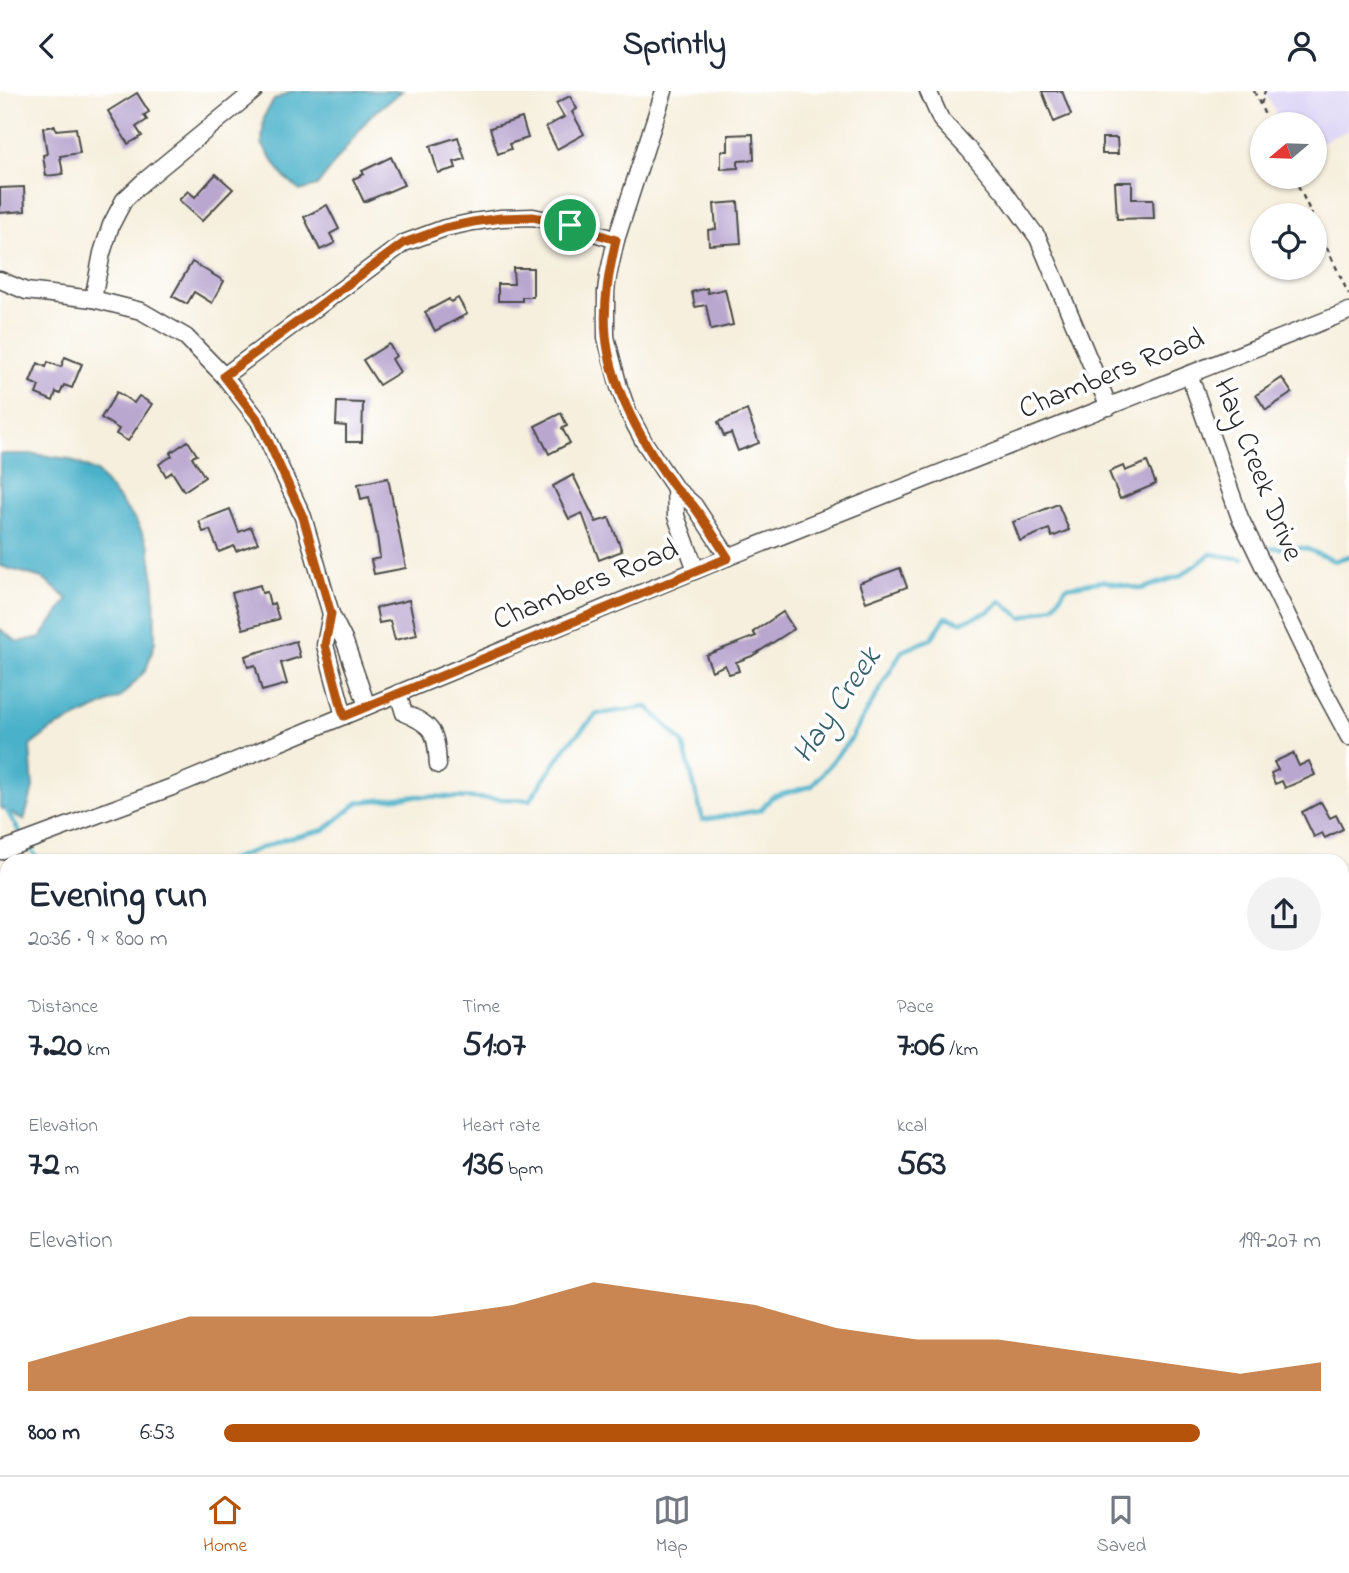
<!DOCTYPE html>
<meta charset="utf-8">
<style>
body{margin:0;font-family:"Indie Flower",sans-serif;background:#f2f2f3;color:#1f2937;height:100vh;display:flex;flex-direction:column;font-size:26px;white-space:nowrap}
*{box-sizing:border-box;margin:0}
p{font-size:23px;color:#747a83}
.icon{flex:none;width:38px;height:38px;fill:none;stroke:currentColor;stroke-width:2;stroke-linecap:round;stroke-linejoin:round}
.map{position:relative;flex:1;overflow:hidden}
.panel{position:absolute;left:0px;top:763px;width:1349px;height:621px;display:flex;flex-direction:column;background:#fff;border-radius:21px 21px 0 0;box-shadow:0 2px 5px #0004}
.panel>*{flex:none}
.needle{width:46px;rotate:251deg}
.controls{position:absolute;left:1250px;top:21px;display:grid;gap:14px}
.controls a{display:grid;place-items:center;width:77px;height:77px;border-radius:50%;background:#fff;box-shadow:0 2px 5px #0004;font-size:35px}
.pin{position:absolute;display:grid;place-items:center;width:60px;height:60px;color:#fff;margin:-30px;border:4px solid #fff;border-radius:50%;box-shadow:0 2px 7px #0007}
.round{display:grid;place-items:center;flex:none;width:74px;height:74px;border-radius:37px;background:#f2f2f3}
.overview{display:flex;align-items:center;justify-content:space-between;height:119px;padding:0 28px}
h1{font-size:38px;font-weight:800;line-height:52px}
.stats{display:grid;grid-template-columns:repeat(3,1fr);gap:10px;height:119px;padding:7px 28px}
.stats div{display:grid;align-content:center}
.stats b{font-size:35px;font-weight:800}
.stats small{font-size:19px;font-weight:400}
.stats p{font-size:19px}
.chart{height:196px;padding:14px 28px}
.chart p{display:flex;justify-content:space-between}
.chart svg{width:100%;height:126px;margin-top:7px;fill:#b45309;opacity:.7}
ul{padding:0 28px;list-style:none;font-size:23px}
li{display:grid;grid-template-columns:112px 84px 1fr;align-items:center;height:52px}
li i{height:18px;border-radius:9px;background:#b45309}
header{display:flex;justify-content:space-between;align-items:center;height:91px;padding:0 28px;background:#fff;font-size:32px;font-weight:800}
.dock{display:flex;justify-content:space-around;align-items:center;height:98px;border-top:2px solid #e0e1e3;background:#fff;font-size:19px;color:#747a83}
.dock a{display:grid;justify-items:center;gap:4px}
.dock .active{color:#b45309}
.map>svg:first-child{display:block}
</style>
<header><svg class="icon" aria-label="back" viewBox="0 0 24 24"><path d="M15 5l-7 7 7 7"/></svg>Sprintly<svg class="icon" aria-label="person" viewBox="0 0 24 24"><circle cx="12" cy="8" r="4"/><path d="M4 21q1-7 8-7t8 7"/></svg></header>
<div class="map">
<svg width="1349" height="1384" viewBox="0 0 1349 1384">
<rect width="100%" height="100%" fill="#fff"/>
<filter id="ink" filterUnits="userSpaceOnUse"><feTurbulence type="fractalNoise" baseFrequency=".0143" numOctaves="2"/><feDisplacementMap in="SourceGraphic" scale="14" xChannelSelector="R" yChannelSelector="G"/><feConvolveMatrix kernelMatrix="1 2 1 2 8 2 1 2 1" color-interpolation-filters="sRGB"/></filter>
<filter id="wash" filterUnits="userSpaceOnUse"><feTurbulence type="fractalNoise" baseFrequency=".00686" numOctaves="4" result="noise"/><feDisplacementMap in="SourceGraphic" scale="28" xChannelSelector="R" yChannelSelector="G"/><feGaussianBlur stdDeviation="1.57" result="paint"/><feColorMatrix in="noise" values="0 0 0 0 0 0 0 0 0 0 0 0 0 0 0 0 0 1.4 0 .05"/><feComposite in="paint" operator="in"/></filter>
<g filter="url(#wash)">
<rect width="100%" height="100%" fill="#f6efdd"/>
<!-- built -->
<path fill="#ddd5f6" d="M1265,0H1349V39L1314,54V33H1281Z"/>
<!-- green -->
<g fill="#99c675" stroke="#627850" stroke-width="2">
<path d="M7,783V988L0,967V785Z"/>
<path d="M195,1377H613L618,1384H201Z"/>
</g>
<!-- water -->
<g fill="#4ab1c9" stroke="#3a6e7a" stroke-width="2">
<path d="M292,0H402L371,24L317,95L300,100L283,85L262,53L264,25L274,9Z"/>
<path d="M0,363H34L69,368L97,381L136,430L149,455L154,490L155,551L146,579L121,606L52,638L30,655L33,698L24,729L0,717V538L18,551L41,546L68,508L42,487L0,475Z"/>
</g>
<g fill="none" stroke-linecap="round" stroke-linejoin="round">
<!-- stream -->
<g stroke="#4ab1c9" stroke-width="4.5">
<path d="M1272,457H1305L1334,470L1349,465"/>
<path d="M7,720L23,747"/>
<path d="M28,754L39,770"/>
<path d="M226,770L285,748L324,739L359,711L418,705L530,709L568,653L597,623L648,616L683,652L703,729L761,719L772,706L812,695L850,649L902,560L931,548L946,526L961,531L988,521L1001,510L1022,527L1054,515L1066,496L1103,490L1141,498L1180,485L1211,463L1243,468"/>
<path d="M288,1377L290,1384"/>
</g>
</g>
<g id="blocks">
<!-- building -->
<g fill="#baa7d0">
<path d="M1042,0H1062L1071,24L1054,31Z"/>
<path d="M137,2L149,21L144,24L147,29L136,36L142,45L128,53L108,20Z"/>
<path d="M570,5L577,18L572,21L584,43L557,58L546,36L564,26L556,12Z"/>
<path d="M522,27L528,47L509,53L511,58L498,63L490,37Z"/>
<path d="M55,35L56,39L76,37L80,62L60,65L63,83L46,85L43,64L47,63L43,37Z"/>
<path d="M753,43L754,69L738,70V77L721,78V60H728V44Z"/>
<path d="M458,46L465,68L454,71L456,77L438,82L430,55Z"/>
<path d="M1102,47H1117L1118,63H1102Z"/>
<path d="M391,66L404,94L364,111L353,88L364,83L362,80Z"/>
<path d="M216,83L233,98L202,130L179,109L188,100L195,106Z"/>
<path d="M1115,91H1132V108H1153L1154,127L1117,128Z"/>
<path d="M24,96L25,120L0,122V97Z"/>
<path d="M738,111L741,152L709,154L708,139L716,138L714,113Z"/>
<path d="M327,114L339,138L330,143L335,152L320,159L304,126Z"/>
<path d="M192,171L224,190L212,212L194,201L187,213L172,205Z"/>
<path d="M513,177H533V206H522V210H498V193H514Z"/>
<path d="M707,197L708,202L725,198L733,234L711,239L706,214L695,216L692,201Z"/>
<path d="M458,207L467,223L435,240L425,221L449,208L451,211Z"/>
<path d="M389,253L396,265L392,268L400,281L379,294L363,269Z"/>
<path d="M65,266L82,273L72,297L64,294L60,303L56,301L53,310L36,303L39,295L30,291L38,272L46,276L48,271L61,276Z"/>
<path d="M1282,287L1292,302L1266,319L1256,304Z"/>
<path d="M117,301L134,312L139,305L152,313L128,350L116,343L119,338L101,327Z"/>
<path d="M337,311L363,312L362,351H346V335L336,334Z"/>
<path d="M747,319L759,352L738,360L731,342L724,345L718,331Z"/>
<path d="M561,322L567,335L562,337L570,352L549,363L535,335Z"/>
<path d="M188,350L197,364L192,366L205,386L184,400L172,381L166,385L159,373L172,365L170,362Z"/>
<path d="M1147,371L1156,393L1120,408L1109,381L1123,375L1125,380Z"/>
<path d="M573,384L596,431L609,427L622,460L599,469L582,422L569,428L553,395Z"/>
<path d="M388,387L406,477L374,483L371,469L380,467L377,445L369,406L361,408L358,393Z"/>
<path d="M1058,413L1069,439L1052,446L1049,438L1020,450L1013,431Z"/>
<path d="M230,418L239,441L251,436L258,452L236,460L234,455L219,461L210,439L203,441L199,430Z"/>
<path d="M900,477L907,496L866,511L859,492Z"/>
<path d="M260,494L262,502L267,501L270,514L274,512L279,528L243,538L232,502Z"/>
<path d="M409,509L417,544L395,549L390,530L379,532L376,517Z"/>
<path d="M783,521L794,538L752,565L736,571L739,580L729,583L725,574L712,580L706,564L756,545L753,541Z"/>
<path d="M296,550L300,566L281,572L287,593L262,600L255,574L248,576L245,565Z"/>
<path d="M1293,662L1299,675L1309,670L1315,684L1285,697L1282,690L1275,693L1271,682L1278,679L1274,671Z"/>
<path d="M1321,711L1330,727L1336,724L1343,738L1325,747L1322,742L1314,746L1302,721Z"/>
</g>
</g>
</g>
<g filter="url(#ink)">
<use href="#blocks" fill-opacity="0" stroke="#494846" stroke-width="2"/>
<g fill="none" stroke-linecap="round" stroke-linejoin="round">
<defs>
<g id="minor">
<path d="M664,0L616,149L608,185L606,200V246L619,296L628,321L644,351L675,397L694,414L728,466"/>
<path d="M928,0L941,29L969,59L1006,103L1038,147L1109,316"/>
<path d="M0,189L26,200L93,208L141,220L186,246L224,285L259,330L303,426L331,523L345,551L367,615"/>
<path d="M93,208L102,162L111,134L124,109L143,91L254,0"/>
<path d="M1189,283L1240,427L1322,596L1349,646"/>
<path d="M224,285L404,152L445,137L473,131L501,127L533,126L570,134L616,149"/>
<path d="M675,397L676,425L696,479"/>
<path d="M331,523L325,554L344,625"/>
<path d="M398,602L404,622C435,635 436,642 438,674"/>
<path d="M0,760L172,696L728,466L1349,220"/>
</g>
</defs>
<!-- minor casing -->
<use href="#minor" stroke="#494846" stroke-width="19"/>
<!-- path -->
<g stroke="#494846" stroke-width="2.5" stroke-dasharray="5 5" stroke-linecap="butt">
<path d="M1254,0L1269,33"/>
<path d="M1261,13L1265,0"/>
<path d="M1294,86L1312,124"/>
<path d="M1314,129L1349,204"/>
<path d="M1342,1230H1349"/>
<path d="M670,1377V1384"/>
<path d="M1004,1377L1019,1384"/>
<path d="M1150,1384L1167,1377"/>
</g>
<!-- minor -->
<use href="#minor" stroke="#fff" stroke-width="16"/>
</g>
</g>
<g fill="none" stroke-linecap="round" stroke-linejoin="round" filter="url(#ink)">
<defs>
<path id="route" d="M533,126L570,134L616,149C609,180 603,212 606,244C611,298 642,351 673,394C679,403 689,408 695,417C707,433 717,450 728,467L344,625L325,554L331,523L303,426L259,330L224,285L404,152L445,137L473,131L501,127Z"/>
</defs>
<!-- route casing -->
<use href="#route" stroke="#fff" stroke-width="14"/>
<!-- route -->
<use href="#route" stroke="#b45309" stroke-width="9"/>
</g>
<g text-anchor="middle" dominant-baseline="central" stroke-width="7" stroke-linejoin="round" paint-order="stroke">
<!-- street labels -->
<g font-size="30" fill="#2b2b2b" stroke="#fff">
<text transform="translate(1112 284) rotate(-22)">Chambers Road</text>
<text transform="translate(1257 379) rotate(68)">Hay Creek Drive</text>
<text transform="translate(586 495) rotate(-22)">Chambers Road</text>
</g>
<!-- water labels -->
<g font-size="32" font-style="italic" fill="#37616a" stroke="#fff">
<text transform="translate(838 615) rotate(-56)">Hay Creek</text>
</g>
</g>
</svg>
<div class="controls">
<a><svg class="needle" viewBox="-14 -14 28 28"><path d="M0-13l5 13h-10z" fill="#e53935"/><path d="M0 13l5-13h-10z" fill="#747a83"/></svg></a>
<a><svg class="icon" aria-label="locate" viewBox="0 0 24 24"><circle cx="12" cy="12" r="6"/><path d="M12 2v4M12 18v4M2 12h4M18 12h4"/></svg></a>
</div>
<div class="pin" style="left:570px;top:134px;background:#1e9e55"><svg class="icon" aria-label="arrive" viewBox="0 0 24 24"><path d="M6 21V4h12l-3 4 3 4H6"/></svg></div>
<section class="panel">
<div class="overview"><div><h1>Evening run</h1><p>20:36 · 9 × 800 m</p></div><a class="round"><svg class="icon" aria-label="share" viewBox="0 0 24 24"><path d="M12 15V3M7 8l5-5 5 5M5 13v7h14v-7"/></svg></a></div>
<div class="stats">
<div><p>Distance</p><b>7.20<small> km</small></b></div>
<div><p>Time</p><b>51:07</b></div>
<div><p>Pace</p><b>7:06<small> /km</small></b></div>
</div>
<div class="stats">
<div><p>Elevation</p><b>72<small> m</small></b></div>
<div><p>Heart rate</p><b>136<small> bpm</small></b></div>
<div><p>kcal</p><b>563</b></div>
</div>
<div class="chart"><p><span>Elevation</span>199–207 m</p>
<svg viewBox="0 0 160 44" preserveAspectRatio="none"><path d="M0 44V34L10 26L20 18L30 18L40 18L50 18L60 14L70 6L80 10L90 14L100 22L110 26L120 26L130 30L140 34L150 38L160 34V44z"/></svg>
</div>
<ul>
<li><b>800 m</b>6:53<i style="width:89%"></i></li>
</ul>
</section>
</div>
<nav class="dock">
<a class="active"><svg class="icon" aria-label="home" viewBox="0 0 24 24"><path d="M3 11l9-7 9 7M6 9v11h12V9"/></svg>Home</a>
<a><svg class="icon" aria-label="map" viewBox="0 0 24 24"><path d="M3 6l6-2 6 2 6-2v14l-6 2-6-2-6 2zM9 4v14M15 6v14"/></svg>Map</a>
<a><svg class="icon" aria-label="saved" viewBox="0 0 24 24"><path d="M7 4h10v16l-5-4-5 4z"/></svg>Saved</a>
</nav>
